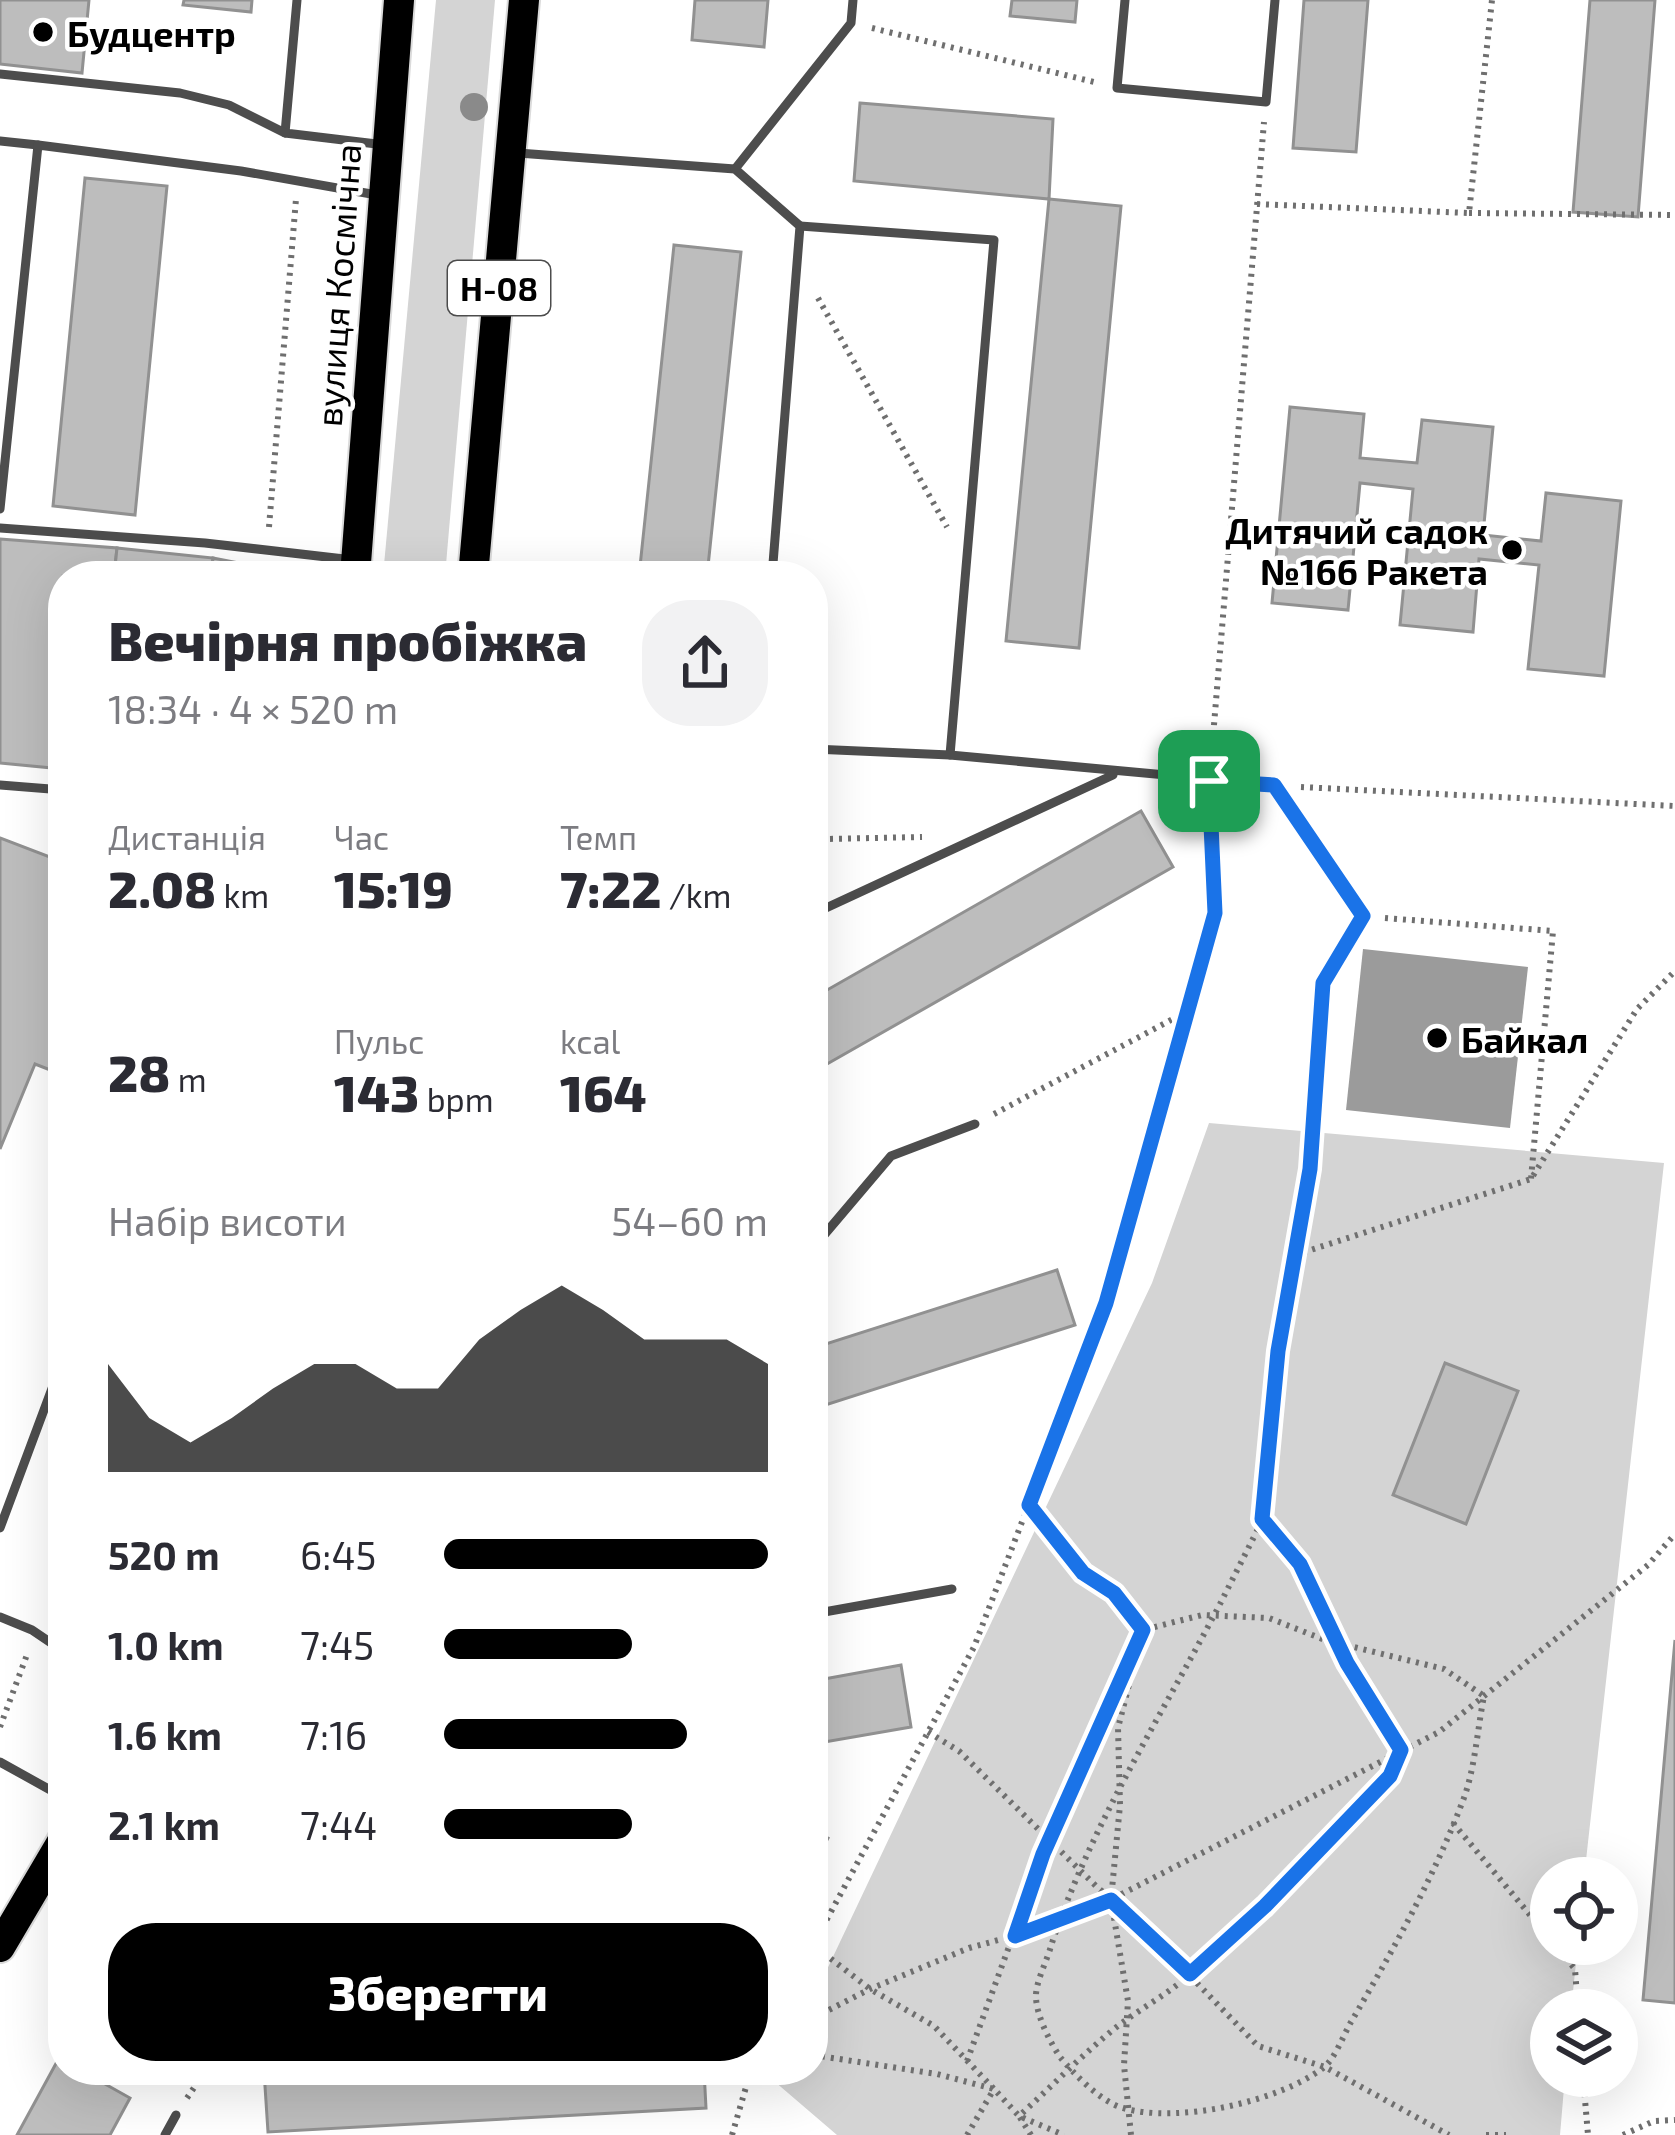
<!DOCTYPE html>
<html lang="uk">
<meta charset="utf-8">
<style>
body{margin:0;font-family:"Exo 2",sans-serif;background:#f2f2f3;color:#2b2b33;height:100vh;display:flex;flex-direction:column;font-size:45px;white-space:nowrap}
*{box-sizing:border-box;margin:0}
p{font-size:39px;color:#7c7c81}
.icon{flex:none;width:66px;height:66px;fill:none;stroke:currentColor;stroke-width:2;stroke-linecap:round;stroke-linejoin:round}
.map{position:relative;flex:1;overflow:hidden}
.side{position:absolute;left:48px;top:561px;width:780px;height:1524px;display:flex;flex-direction:column;background:#fff;border-radius:48px;box-shadow:0 12px 48px #0002}
.side>*{flex:none}
.fabs{position:absolute;left:1530px;top:1857px;display:grid;gap:24px}
.fabs a{display:grid;place-items:center;width:108px;height:108px;border-radius:50%;background:#fff;box-shadow:0 12px 48px #0002;font-size:60px}
.pin{position:absolute;display:grid;place-items:center;width:102px;height:102px;color:#fff;margin:-51px;border-radius:24px;box-shadow:0 6px 18px #0006}
.round{display:grid;place-items:center;flex:none;width:126px;height:126px;border-radius:48px;background:#f2f2f3}
.overview{display:flex;align-items:center;justify-content:space-between;height:204px;padding:0 60px}
h1{font-size:54px;font-weight:800;line-height:90px}
.stats{display:grid;grid-template-columns:repeat(3,1fr);gap:18px;height:204px;padding:12px 60px}
.stats div{display:grid;align-content:center}
.stats b{font-size:51px;font-weight:800}
.stats small{font-size:33px;font-weight:400}
.stats p{font-size:33px}
.chart{height:336px;padding:24px 60px}
.chart p{display:flex;justify-content:space-between}
.chart svg{width:100%;height:216px;margin-top:12px;fill:#000;opacity:.7}
.cta{display:flex;gap:24px;margin-top:auto;padding:24px 60px}
.cta a{flex:1;height:138px;border-radius:48px;background:#000;color:#fff;font-size:48px;font-weight:800;line-height:138px;text-align:center}
ul{padding:0 60px;list-style:none;font-size:39px}
li{display:grid;grid-template-columns:192px 144px 1fr;align-items:center;height:90px}
li i{height:30px;border-radius:15px;background:#000}
.map>svg:first-child{display:block}
</style>
<div class="map">
<svg width="1675" height="2135" viewBox="0 0 1675 2135">
<rect width="100%" height="100%" fill="#fff"/>
<!-- green -->
<g fill="#d4d4d4">
<path d="M436,0H495L445,576H383Z"/>
<path d="M1209,1123L1664,1163L1584,1878H1551V1944H1578L1571,2010H1551V2076H1565L1560,2135H837L774,2081L779,2070H813V1999L1152,1283Z"/>
</g>
<!-- water -->
<path fill="#9b9b9b" d="M1363,949L1528,967L1510,1128L1346,1110Z"/>
<!-- building -->
<g fill="#bdbdbd" stroke="#919191" stroke-width="3">
<path d="M0,0H89L82,73L0,64Z"/>
<path d="M184,0H252L251,12L183,5Z"/>
<path d="M695,0H768L764,47L692,40Z"/>
<path d="M1012,0H1077L1075,22L1010,16Z"/>
<path d="M1304,0H1368L1356,152L1293,148Z"/>
<path d="M1590,0H1655L1638,217L1573,212Z"/>
<path d="M860,103L1053,119L1049,199L854,181Z"/>
<path d="M85,178L167,186L135,515L53,506Z"/>
<path d="M1049,199L1121,206L1079,648L1006,641Z"/>
<path d="M674,245L741,252L707,576H639Z"/>
<path d="M1290,407L1364,414L1360,458L1417,463L1422,420L1493,427L1483,535L1541,541L1546,493L1621,501L1604,676L1528,669L1539,565L1479,559L1473,632L1400,625L1413,489L1360,483L1348,610L1272,603Z"/>
<path d="M0,539L117,548L114,576H63L57,737H63V769L0,763Z"/>
<path d="M117,548L213,558L211,576H114Z"/>
<path d="M213,558L249,565V576H211Z"/>
<path d="M1141,811L1173,867L813,1072V998Z"/>
<path d="M0,838L63,862V1075L35,1064L0,1149Z"/>
<path d="M1057,1270L1075,1325L813,1409V1348Z"/>
<path d="M1445,1363L1518,1391L1466,1524L1393,1495Z"/>
<path d="M1675,1640V2003L1643,2000Z"/>
<path d="M901,1665L911,1727L813,1744V1681Z"/>
<path d="M813,1830L828,1838L813,1865Z"/>
<path d="M59,2058L63,2070H80L130,2098L110,2135H17Z"/>
<path d="M704,2070L706,2108L268,2132L264,2071Z"/>
</g>
<g fill="none" stroke-linecap="round" stroke-linejoin="round">
<defs>
<g id="primary">
<path d="M355,576L399,0"/>
<path d="M473,576L524,0"/>
<path d="M0,1947L63,1840"/>
</g>
</defs>
<!-- primary casing -->
<use href="#primary" stroke="#dbdbdb" stroke-width="34"/>
<!-- path -->
<g stroke="#6f6f6f" stroke-width="6" stroke-dasharray="3 6" stroke-linecap="butt">
<path d="M872,28L1098,83"/>
<path d="M1257,204L1469,213L1492,0"/>
<path d="M1469,213L1675,215"/>
<path d="M818,298L947,527"/>
<path d="M269,527L296,199"/>
<path d="M1211,761L1264,122"/>
<path d="M1301,787L1675,806"/>
<path d="M813,834L825,839L922,837"/>
<path d="M1385,918L1553,931L1531,1179"/>
<path d="M994,1114L1188,1011"/>
<path d="M1295,1255L1531,1179L1637,1009L1675,971"/>
<path d="M1029,1505L1083,1573L1115,1593L1143,1630"/>
<path d="M1263,1519L1278,1351L1309,1169L1323,983L1352,934"/>
<path d="M54,1614L63,1590"/>
<path d="M0,1727L28,1652"/>
<path d="M928,1732L959,1751L1098,1888L1129,1913L1258,2046L1325,2067L1449,2135"/>
<path d="M1453,1823L1551,1940"/>
<path d="M1554,1944L1575,1969L1578,2010"/>
<path d="M813,2018L870,1989L969,1948L1028,1932L1104,1903L1439,1732L1648,1565L1675,1534"/>
<path d="M813,2055L937,2074L994,2089L1019,2116L1064,2135"/>
<path d="M967,2061L1043,1854L1135,1648"/>
<path d="M1583,2076L1588,2135"/>
<path d="M187,2098L206,2070"/>
<path d="M732,2135L751,2070"/>
<path d="M967,2135L994,2089L934,2026L870,1989L813,1945L974,1647L1106,1303L1215,913L1210,798"/>
<path d="M1031,2135L1019,2116C1051,2087 1081,2056 1114,2029C1138,2010 1165,1996 1188,1976C1260,1913 1325,1845 1390,1776L1401,1750L1347,1663L1300,1564L1263,1519L1220,1604C1161,1717 1091,1824 1051,1946C1047,1961 1035,1983 1036,1998C1037,2017 1050,2042 1060,2057C1074,2074 1101,2102 1123,2108C1177,2124 1278,2102 1323,2068C1335,2059 1343,2036 1351,2022C1392,1952 1433,1879 1462,1803C1475,1771 1477,1731 1484,1696L1444,1669L1325,1640L1269,1618L1202,1615L1143,1630L1118,1728L1120,1805L1111,1900L1128,2001L1124,2065L1131,2135"/>
<path d="M1486,2135H1506"/>
<path d="M1623,2135L1654,2121L1675,2120"/>
</g>
<!-- lane -->
<g stroke="#4d4d4d" stroke-width="9">
<path d="M297,0L285,133L385,145"/>
<path d="M1125,0L1117,88L1266,102L1275,0"/>
<path d="M0,74L180,93L229,105L285,133"/>
<path d="M0,141L38,145"/>
<path d="M518,153L735,169L800,226L772,576"/>
<path d="M735,169L851,23L853,0"/>
<path d="M800,226L994,240L950,755"/>
<path d="M0,509L38,145L241,171L377,195"/>
<path d="M0,528L205,543L353,560"/>
<path d="M813,749L950,755L1274,785L1363,916"/>
<path d="M0,785L63,790"/>
<path d="M813,914L1113,775"/>
<path d="M813,1248L891,1156L975,1124"/>
<path d="M0,1528L63,1359"/>
<path d="M813,1614L952,1589"/>
<path d="M0,1617L32,1630L63,1651"/>
<path d="M0,1762L63,1797"/>
<path d="M165,2135L176,2115"/>
</g>
<!-- primary -->
<use href="#primary" stroke="#000" stroke-width="30"/>
</g>
<!-- trees -->
<circle fill="#8a8a8a" cx="474" cy="107" r="14"/>
<g fill="none" stroke-linecap="round" stroke-linejoin="round">
<defs>
<path id="route" d="M1209,781L1274,785L1363,916L1323,983L1310,1169L1278,1351L1262,1519L1300,1564L1347,1663L1401,1750L1390,1776L1265,1906L1190,1974L1111,1900L1015,1936L1043,1854L1143,1630L1114,1593L1083,1573L1029,1505L1106,1303L1215,913Z"/>
</defs>
<!-- route casing -->
<use href="#route" stroke="#fff" stroke-width="24"/>
<!-- route -->
<use href="#route" stroke="#1a73e8" stroke-width="15"/>
</g>
<!-- markers -->
<g fill="#000" stroke="#fff" stroke-width="4.5">
<circle cx="43" cy="32" r="12"/>
<circle cx="1512" cy="550" r="12"/>
<circle cx="1437" cy="1038" r="12"/>
</g>
<g text-anchor="middle" dominant-baseline="central" stroke-width="9" stroke-linejoin="round" paint-order="stroke">
<!-- shield labels -->
<rect fill="#fff" stroke="#4c4c4c" stroke-width="3" x="448" y="261" width="102" height="54" rx="9"/>
<g font-size="33" font-weight="bold" fill="#000">
<text x="499" y="288">Н-08</text>
</g>
<!-- poi labels -->
<g font-size="36" font-weight="bold" fill="#000" stroke="#fff" text-anchor="start">
<text x="67" y="32">Будцентр</text>
<text x="1488" y="529" text-anchor="end">Дитячий садок<tspan x="1488" dy="41">№166 Ракета</tspan></text>
<text x="1461" y="1038">Байкал</text>
</g>
<!-- street labels -->
<g font-size="36" fill="#000" stroke="#fff">
<text transform="translate(337 285) rotate(-86)">вулиця Космічна</text>
</g>
</g>
</svg>
<div class="fabs">
<a><svg class="icon" aria-label="locate" viewBox="0 0 24 24"><circle cx="12" cy="12" r="6"/><path d="M12 2v4M12 18v4M2 12h4M18 12h4"/></svg></a>
<a><svg class="icon" aria-label="layers" viewBox="0 0 24 24"><path d="M12 4l9 5-9 5-9-5zM3 14l9 5 9-5"/></svg></a>
</div>
<div class="pin" style="left:1209px;top:781px;background:#1e9e55"><svg class="icon" aria-label="arrive" viewBox="0 0 24 24"><path d="M6 21V4h12l-3 4 3 4H6"/></svg></div>
<section class="side">
<div class="overview"><div><h1>Вечірня пробіжка</h1><p>18:34 · 4 × 520 m</p></div><a class="round"><svg class="icon" aria-label="share" viewBox="0 0 24 24"><path d="M12 15V3M7 8l5-5 5 5M5 13v7h14v-7"/></svg></a></div>
<div class="stats">
<div><p>Дистанція</p><b>2.08<small> km</small></b></div>
<div><p>Час</p><b>15:19</b></div>
<div><p>Темп</p><b>7:22<small> /km</small></b></div>
</div>
<div class="stats">
<div><b>28<small> m</small></b></div>
<div><p>Пульс</p><b>143<small> bpm</small></b></div>
<div><p>kcal</p><b>164</b></div>
</div>
<div class="chart"><p><span>Набір висоти</span>54–60 m</p>
<svg viewBox="0 0 160 44" preserveAspectRatio="none"><path d="M0 44V22L10 33L20 38L30 33L40 27L50 22L60 22L70 27L80 27L90 17L100 11L110 6L120 11L130 17L140 17L150 17L160 22V44z"/></svg>
</div>
<ul>
<li><b>520 m</b>6:45<i style="width:100%"></i></li>
<li><b>1.0 km</b>7:45<i style="width:58%"></i></li>
<li><b>1.6 km</b>7:16<i style="width:75%"></i></li>
<li><b>2.1 km</b>7:44<i style="width:58%"></i></li>
</ul>
<div class="cta"><a>Зберегти</a></div>
</section>
</div>
